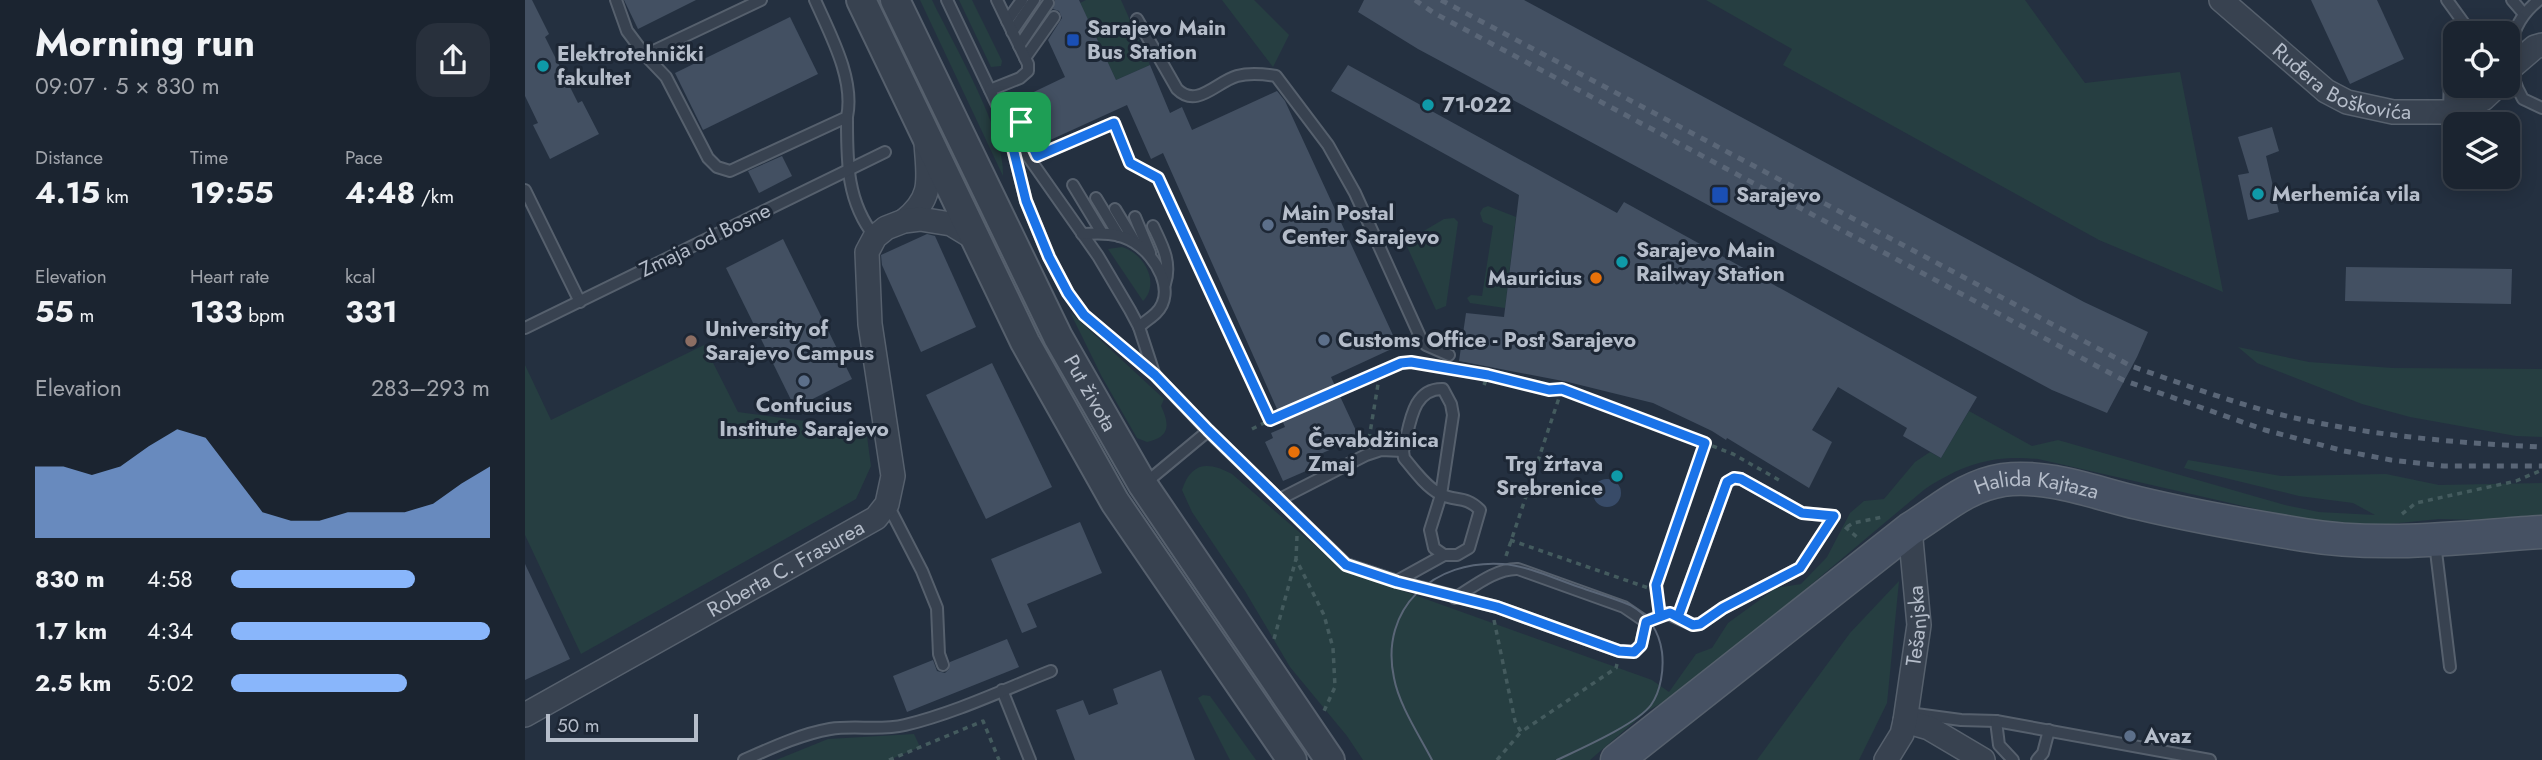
<!DOCTYPE html>
<meta charset="utf-8">
<style>
body{margin:0;font-family:Jost,sans-serif;background:#28303c;color:#f1f3f6;height:100vh;display:flex;flex-direction:column;font-size:26px;white-space:nowrap}
*{box-sizing:border-box;margin:0}
p{font-size:23px;color:#a0a4ab}
.icon{flex:none;width:38px;height:38px;fill:none;stroke:currentColor;stroke-width:2;stroke-linecap:round;stroke-linejoin:round}
.map{position:relative;flex:1;overflow:hidden}
.sheet{display:flex;flex-direction:column;background:#1b2430;width:525px}
.sheet>*{flex:none}
.tools{position:absolute;left:1918px;top:21px;display:grid;gap:14px}
.tools a{display:grid;place-items:center;width:77px;height:77px;border-radius:14px;background:#1b2430;box-shadow:0 4px 18px #0003,0 0 0 2px #39414c;font-size:35px}
.scale{position:absolute;left:21px;bottom:18px;width:152px;box-sizing:border-box;padding-left:7px;border:4px solid #b5bdca;border-top:0;font-size:19px;line-height:24px;white-space:nowrap;color:#b5bdca;-webkit-text-stroke:5px #1d2735;paint-order:stroke}
.pin{position:absolute;display:grid;place-items:center;width:60px;height:60px;color:#fff;margin:-30px;border-radius:14px;box-shadow:0 4px 10px #0006}
.round{display:grid;place-items:center;flex:none;width:74px;height:74px;border-radius:21px;background:#28303c}
.head{display:flex;align-items:center;justify-content:space-between;height:119px;padding:0 35px}
h1{font-size:38px;font-weight:700;line-height:52px}
.figures{display:grid;grid-template-columns:repeat(3,1fr);gap:10px;height:119px;padding:7px 35px}
.figures div{display:grid;align-content:center}
.figures b{font-size:30px;font-weight:700}
.figures small{font-size:19px;font-weight:400}
.figures p{font-size:19px}
.chart{height:196px;padding:14px 35px}
.chart p{display:flex;justify-content:space-between}
.chart svg{width:100%;height:126px;margin-top:7px;fill:#89b6fb;opacity:.7}
ul{padding:0 35px;list-style:none;font-size:23px}
li{display:grid;grid-template-columns:112px 84px 1fr;align-items:center;height:52px}
li i{height:18px;border-radius:9px;background:#89b6fb}
main{display:flex;flex:1;min-height:0}
.map>svg:first-child{display:block}
</style>
<main>
<section class="sheet">
<div class="head"><div><h1>Morning run</h1><p>09:07 · 5 × 830 m</p></div><a class="round"><svg class="icon" aria-label="share" viewBox="0 0 24 24"><path d="M12 15V3M7 8l5-5 5 5M5 13v7h14v-7"/></svg></a></div>
<div class="figures">
<div><p>Distance</p><b>4.15<small> km</small></b></div>
<div><p>Time</p><b>19:55</b></div>
<div><p>Pace</p><b>4:48<small> /km</small></b></div>
</div>
<div class="figures">
<div><p>Elevation</p><b>55<small> m</small></b></div>
<div><p>Heart rate</p><b>133<small> bpm</small></b></div>
<div><p>kcal</p><b>331</b></div>
</div>
<div class="chart"><p><span>Elevation</span>283–293 m</p>
<svg viewBox="0 0 160 44" preserveAspectRatio="none"><path d="M0 44V19L10 19L20 22L30 19L40 12L50 6L60 9L70 22L80 35L90 38L100 38L110 35L120 35L130 35L140 32L150 25L160 19V44z"/></svg>
</div>
<ul>
<li><b>830 m</b>4:58<i style="width:71%"></i></li>
<li><b>1.7 km</b>4:34<i style="width:100%"></i></li>
<li><b>2.5 km</b>5:02<i style="width:68%"></i></li>
</ul>
</section>
<div class="map">
<svg width="2017" height="760" viewBox="0 0 2017 760">
<rect width="100%" height="100%" fill="#243040"/>
<!-- green -->
<g fill="#263e41">
<path d="M395,0H407C427,42 481,132 478,176Z"/>
<path d="M434,0H447L477,61L476,66L466,67Z"/>
<path d="M561,0H596L625,65L591,80L555,3Z"/>
<path d="M697,0H729L764,35L748,67Z"/>
<path d="M1181,0H1500L1560,83L1655,72L1698,292L1574,240L1258,65L1267,49Z"/>
<path d="M963,206L991,217L980,308L945,303L942,298L946,295L957,296L968,226L958,222L955,213L958,208Z"/>
<path d="M929,218L933,222L921,306L911,310L880,242L919,219Z"/>
<path d="M597,247C618,253 636,282 618,301L583,249Z"/>
<path d="M545,312L639,399L636,406C645,425 645,437 622,442L612,438L577,377Z"/>
<path d="M179,345L213,412L341,429L346,466L331,499L56,654L0,535V365L26,420Z"/>
<path d="M1713,347L1784,362L1868,368L2017,369V437L1991,436L1885,417L1837,404L1732,363Z"/>
<path d="M1444,411L1507,446L1533,440L1760,505L1794,512L1850,515L1828,503L1774,496L1659,468L1663,460L1756,476L1861,474L1914,485L2017,483V516L1961,520L1914,519L1845,526L1797,524L1513,459C1467,455 1439,464 1400,489L1159,691L1122,711L1065,760H838L822,736L765,667L720,591L667,512L657,490C666,462 683,461 707,474L817,569L1127,680L1144,692L1171,654L1187,648L1203,623L1251,588L1276,584L1302,557L1325,513L1339,501L1359,499L1390,462L1405,452L1416,458Z"/>
<path d="M1374,581L1362,703L1334,760H1232L1325,633Z"/>
<path d="M678,695L685,696L731,760H705L673,698Z"/>
<path d="M389,734L395,747L364,760H251L303,739Z"/>
</g>
<!-- water -->
<circle fill="#384b68" cx="1082" cy="493" r="14"/>
<!-- building -->
<g fill="#435062">
<path d="M0,0H7L24,34L20,37L53,103L57,101L74,134L25,159L8,125L13,123L0,96Z"/>
<path d="M99,0H171L113,29Z"/>
<path d="M530,0H554L591,80L625,65L645,113L657,107L667,130L752,91L760,101L873,346L806,377L834,437L793,455L797,464L758,481L740,442L748,438L746,433L760,427L638,153L626,159L602,105L512,146L492,100L540,77L523,40L537,18L534,11L528,9Z"/>
<path d="M839,0H999L1559,302L1623,332L1612,357L1582,413L1527,390L893,49L833,12Z"/>
<path d="M1786,0H1852L1879,59L1825,84Z"/>
<path d="M265,17L293,74L178,130L150,73Z"/>
<path d="M823,65L1092,213L1099,202L1452,397L1416,458L1378,436L1382,428L1313,387L1287,430L1307,442L1284,488L1202,438L1201,440L1187,431L1128,403L1043,382L934,361L941,313L979,317L994,195L806,91Z"/>
<path d="M1747,127L1754,151L1741,156L1754,212L1723,220L1713,175L1724,173L1713,137Z"/>
<path d="M257,156L267,176L234,193L223,171Z"/>
<path d="M402,234L410,236L451,327L396,352L357,265L356,255Z"/>
<path d="M258,239L327,379L270,408L201,268Z"/>
<path d="M1821,267L1987,269L1986,304L1820,301Z"/>
<path d="M467,363L527,487L461,519L401,395Z"/>
<path d="M555,522L577,573L502,604L512,627L497,633L466,559Z"/>
<path d="M0,564L45,659L0,680Z"/>
<path d="M482,639L494,667L382,712L368,676L408,660L412,671L420,673L424,669L425,662Z"/>
<path d="M636,670L670,760H550L531,710L558,700L564,715L593,704L588,689Z"/>
</g>
<g fill="none" stroke-linecap="round" stroke-linejoin="round">
<defs>
<g id="service">
<path d="M91,0L102,31L120,55L141,77L183,158L192,167L205,171L322,117C330,79 305,34 290,0"/>
<path d="M422,0L483,128L573,256L605,310L614,327L629,373"/>
<path d="M1922,0L1946,33"/>
<path d="M1987,0L1999,14"/>
<path d="M2014,0C1982,25 1977,64 1998,99L2017,108"/>
<path d="M612,19L652,89C672,109 691,82 712,76C723,73 739,74 751,76L803,145L830,193L897,341L901,345L924,355"/>
<path d="M482,21L497,0"/>
<path d="M487,32L509,0"/>
<path d="M494,46L523,3"/>
<path d="M120,55L236,0"/>
<path d="M500,58L529,17"/>
<path d="M465,90L495,78L503,71V64L472,0"/>
<path d="M1924,112L1925,72L1930,58"/>
<path d="M322,117C322,160 321,201 350,237"/>
<path d="M483,128L501,201L524,257L543,293L559,315L630,375L683,431L821,564L872,581L972,607L1094,651L1109,652L1116,645L1121,622L1099,607L993,569C971,568 948,587 930,598"/>
<path d="M548,185L577,233"/>
<path d="M0,190L55,302"/>
<path d="M571,198L594,236"/>
<path d="M590,209L610,242"/>
<path d="M610,217L625,253"/>
<path d="M628,226C637,245 647,262 640,284"/>
<path d="M557,234C574,233 594,232 610,243C631,256 652,292 631,313C626,318 619,322 614,327"/>
<path d="M0,328L360,152"/>
<path d="M618,485L683,431"/>
<path d="M755,499L841,455L856,450L878,451"/>
<path d="M363,505L397,571L412,608L414,654L418,665"/>
<path d="M1910,543L1925,667"/>
<path d="M872,581L919,555H932L944,548L955,510C940,495 931,502 915,494C901,487 888,469 879,458L878,451C885,427 886,388 918,389L926,404L928,415L916,495L905,530L909,548L919,555"/>
<path d="M1121,622L1141,613L1168,625L1175,624L1198,608L1275,568L1309,516L1277,513L1216,479L1209,478L1202,482L1153,617"/>
<path d="M477,690L505,760"/>
<path d="M1391,714L1436,720L1471,721L1685,760"/>
<path d="M1471,721L1474,745L1488,760"/>
<path d="M219,760C246,748 276,734 305,729C330,725 355,731 380,725C430,713 478,690 526,671"/>
<path d="M1512,760L1518,753L1524,730"/>
</g>
<g id="minor">
<path id="s1" d="M1696,0L1801,91L1822,102L1868,112H1924L1958,99L1972,86"/>
<path d="M1983,70L2010,47L2017,45"/>
<path d="M379,221C410,197 403,177 401,142"/>
<path id="s2" d="M0,715L351,518L362,504L368,476L345,324L342,252L350,237L361,228L379,221L395,219L426,224L449,238"/>
<path d="M1380,721L1404,728L1458,760"/>
<path id="s3" d="M1361,760L1377,734L1380,721L1394,625L1385,529"/>
</g>
<g id="tertiary">
<path d="M336,0L500,342L590,502L767,760"/>
<path id="s4" d="M370,0L533,337L618,485L805,760"/>
</g>
<g id="secondary">
<path id="s5" d="M1092,760L1385,529C1416,510 1440,486 1478,480C1523,474 1570,493 1613,503C1667,516 1724,526 1779,535C1858,548 1938,537 2017,532"/>
</g>
</defs>
<!-- service casing -->
<use href="#service" stroke="#56606d" stroke-width="14"/>
<!-- minor casing -->
<use href="#minor" stroke="#56606d" stroke-width="26"/>
<!-- tertiary casing -->
<use href="#tertiary" stroke="#56606d" stroke-width="32"/>
<!-- secondary casing -->
<use href="#secondary" stroke="#56606d" stroke-width="35"/>
<!-- path -->
<g stroke="#445b5e" stroke-width="3.5" stroke-dasharray="5 5" stroke-linecap="butt">
<path d="M518,154L589,123L605,163L633,178L745,420L876,363L905,365"/>
<path d="M930,369L1024,390L1037,389L1070,400L1208,454L1254,480"/>
<path d="M959,385L963,375"/>
<path d="M727,429L745,420"/>
<path d="M844,439L855,372"/>
<path d="M1877,514L1891,503L1991,481L2017,470"/>
<path d="M1320,527L1333,538"/>
<path d="M1322,527L1328,523L1358,517"/>
<path d="M772,536L771,559L799,615L808,648L810,687L799,711"/>
<path d="M985,540L1132,591"/>
<path d="M981,556L1037,389"/>
<path d="M1132,601L1131,585L1180,443"/>
<path d="M969,620L990,721L996,732L1091,668L1092,664"/>
<path d="M749,639L771,559"/>
<path d="M364,760L458,721L474,760"/>
<path d="M972,760L996,732"/>
</g>
<!-- service -->
<use href="#service" stroke="#384250" stroke-width="10"/>
<!-- minor -->
<use href="#minor" stroke="#384250" stroke-width="23"/>
<!-- tertiary -->
<use href="#tertiary" stroke="#384250" stroke-width="28"/>
<!-- secondary -->
<use href="#secondary" stroke="#465163" stroke-width="32"/>
<!-- tram -->
<path stroke="#5a6677" stroke-width="2" d="M907,760C894,735 874,705 869,678C854,608 909,559 978,564C1004,566 1030,579 1054,587C1071,593 1088,598 1105,605C1123,615 1134,630 1137,652C1139,669 1136,691 1126,705C1112,724 1055,749 1032,760"/>
<!-- rail -->
<g stroke="#5a6677" stroke-width="5" stroke-dasharray="7 7" stroke-linecap="butt">
<path d="M890,0L909,13L1598,380L1740,430L1819,451L1866,460L1919,466H2017"/>
<path d="M916,0L1606,366C1655,383 1703,401 1753,414C1839,435 1929,443 2017,447"/>
</g>
</g>
<g fill="none" stroke-linecap="round" stroke-linejoin="round">
<defs>
<path id="route" d="M496,122L483,128L501,201L524,257L543,293L559,315L630,375L683,430L821,565L872,582L972,607L1094,651L1109,652L1116,645L1121,622L1145,613L1168,625L1175,624L1198,608L1275,568L1309,516L1277,513L1216,479L1209,478L1202,482L1153,617L1145,613L1135,616L1131,585L1180,443L1037,389L1024,390L963,375L886,362L876,363L745,420L633,178L605,163L589,123L512,156L496,122"/>
</defs>
<!-- route casing -->
<use href="#route" stroke="#fff" stroke-width="14"/>
<!-- route -->
<use href="#route" stroke="#1a73e8" stroke-width="9"/>
</g>
<!-- markers -->
<g fill="#1a4fb4" stroke="#1d2735" stroke-width="2.5">
<rect x="541" y="33" width="14" height="14" rx="3.5"/>
<rect x="1186" y="186" width="18" height="18" rx="3.5"/>
</g>
<g fill="#0f9aa8" stroke="#1d2735" stroke-width="2.5">
<circle cx="18" cy="66" r="7"/>
<circle cx="903" cy="105" r="7"/>
<circle cx="1733" cy="194" r="7"/>
<circle cx="1097" cy="262" r="7"/>
<circle cx="1092" cy="476" r="7"/>
</g>
<g fill="#5c6f8a" stroke="#1d2735" stroke-width="2.5">
<circle cx="743" cy="225" r="7"/>
<circle cx="799" cy="340" r="7"/>
<circle cx="279" cy="381" r="7"/>
<circle cx="1605" cy="736" r="7"/>
</g>
<g fill="#e8710a" stroke="#1d2735" stroke-width="2.5">
<circle cx="1071" cy="278" r="7"/>
<circle cx="769" cy="452" r="7"/>
</g>
<circle fill="#8d6e63" stroke="#1d2735" stroke-width="2.5" cx="166" cy="341" r="7"/>
<g text-anchor="middle" dominant-baseline="central" stroke-width="6" stroke-linejoin="round" paint-order="stroke">
<!-- poi labels -->
<g font-size="21" font-weight="bold" fill="#b5bdca" stroke="#1d2735" text-anchor="start">
<text x="562" y="28">Sarajevo Main<tspan x="562" dy="24">Bus Station</tspan></text>
<text x="32" y="54">Elektrotehnički<tspan x="32" dy="24">fakultet</tspan></text>
<text x="917" y="105">71-022</text>
<text x="1747" y="194">Merhemića vila</text>
<text x="1211" y="195">Sarajevo</text>
<text x="757" y="213">Main Postal<tspan x="757" dy="24">Center Sarajevo</tspan></text>
<text x="1111" y="250">Sarajevo Main<tspan x="1111" dy="24">Railway Station</tspan></text>
<text x="1057" y="278" text-anchor="end">Mauricius</text>
<text x="180" y="329">University of<tspan x="180" dy="24">Sarajevo Campus</tspan></text>
<text x="813" y="340">Customs Office - Post Sarajevo</text>
<text x="279" y="405" text-anchor="middle">Confucius<tspan x="279" dy="24">Institute Sarajevo</tspan></text>
<text x="783" y="440">Čevabdžinica<tspan x="783" dy="24">Zmaj</tspan></text>
<text x="1078" y="464" text-anchor="end">Trg žrtava<tspan x="1078" dy="24">Srebrenice</tspan></text>
<text x="1619" y="736">Avaz</text>
</g>
<!-- street labels -->
<g font-size="21" fill="#b5bdca" stroke="#1d2735">
<text stroke="none"><textPath href="#s1" startOffset="150">Ruđera Boškovića</textPath></text>
<text transform="translate(180 240) rotate(-26)">Zmaja od Bosne</text>
<text stroke="none"><textPath href="#s4" startOffset="439">Put života</textPath></text>
<text stroke="none"><textPath href="#s5" startOffset="513">Halida Kajtaza</textPath></text>
<text stroke="none"><textPath href="#s2" startOffset="299">Roberta C. Frasurea</textPath></text>
<text stroke="none"><textPath href="#s3" startOffset="140">Tešanjska</textPath></text>
</g>
</g>
</svg>
<div class="tools">
<a><svg class="icon" aria-label="locate" viewBox="0 0 24 24"><circle cx="12" cy="12" r="6"/><path d="M12 2v4M12 18v4M2 12h4M18 12h4"/></svg></a>
<a><svg class="icon" aria-label="layers" viewBox="0 0 24 24"><path d="M12 4l9 5-9 5-9-5zM3 14l9 5 9-5"/></svg></a>
</div>
<div class="scale">50 m</div>
<div class="pin" style="left:496px;top:122px;background:#1e9e55"><svg class="icon" aria-label="arrive" viewBox="0 0 24 24"><path d="M6 21V4h12l-3 4 3 4H6"/></svg></div>
</div>
</main>
